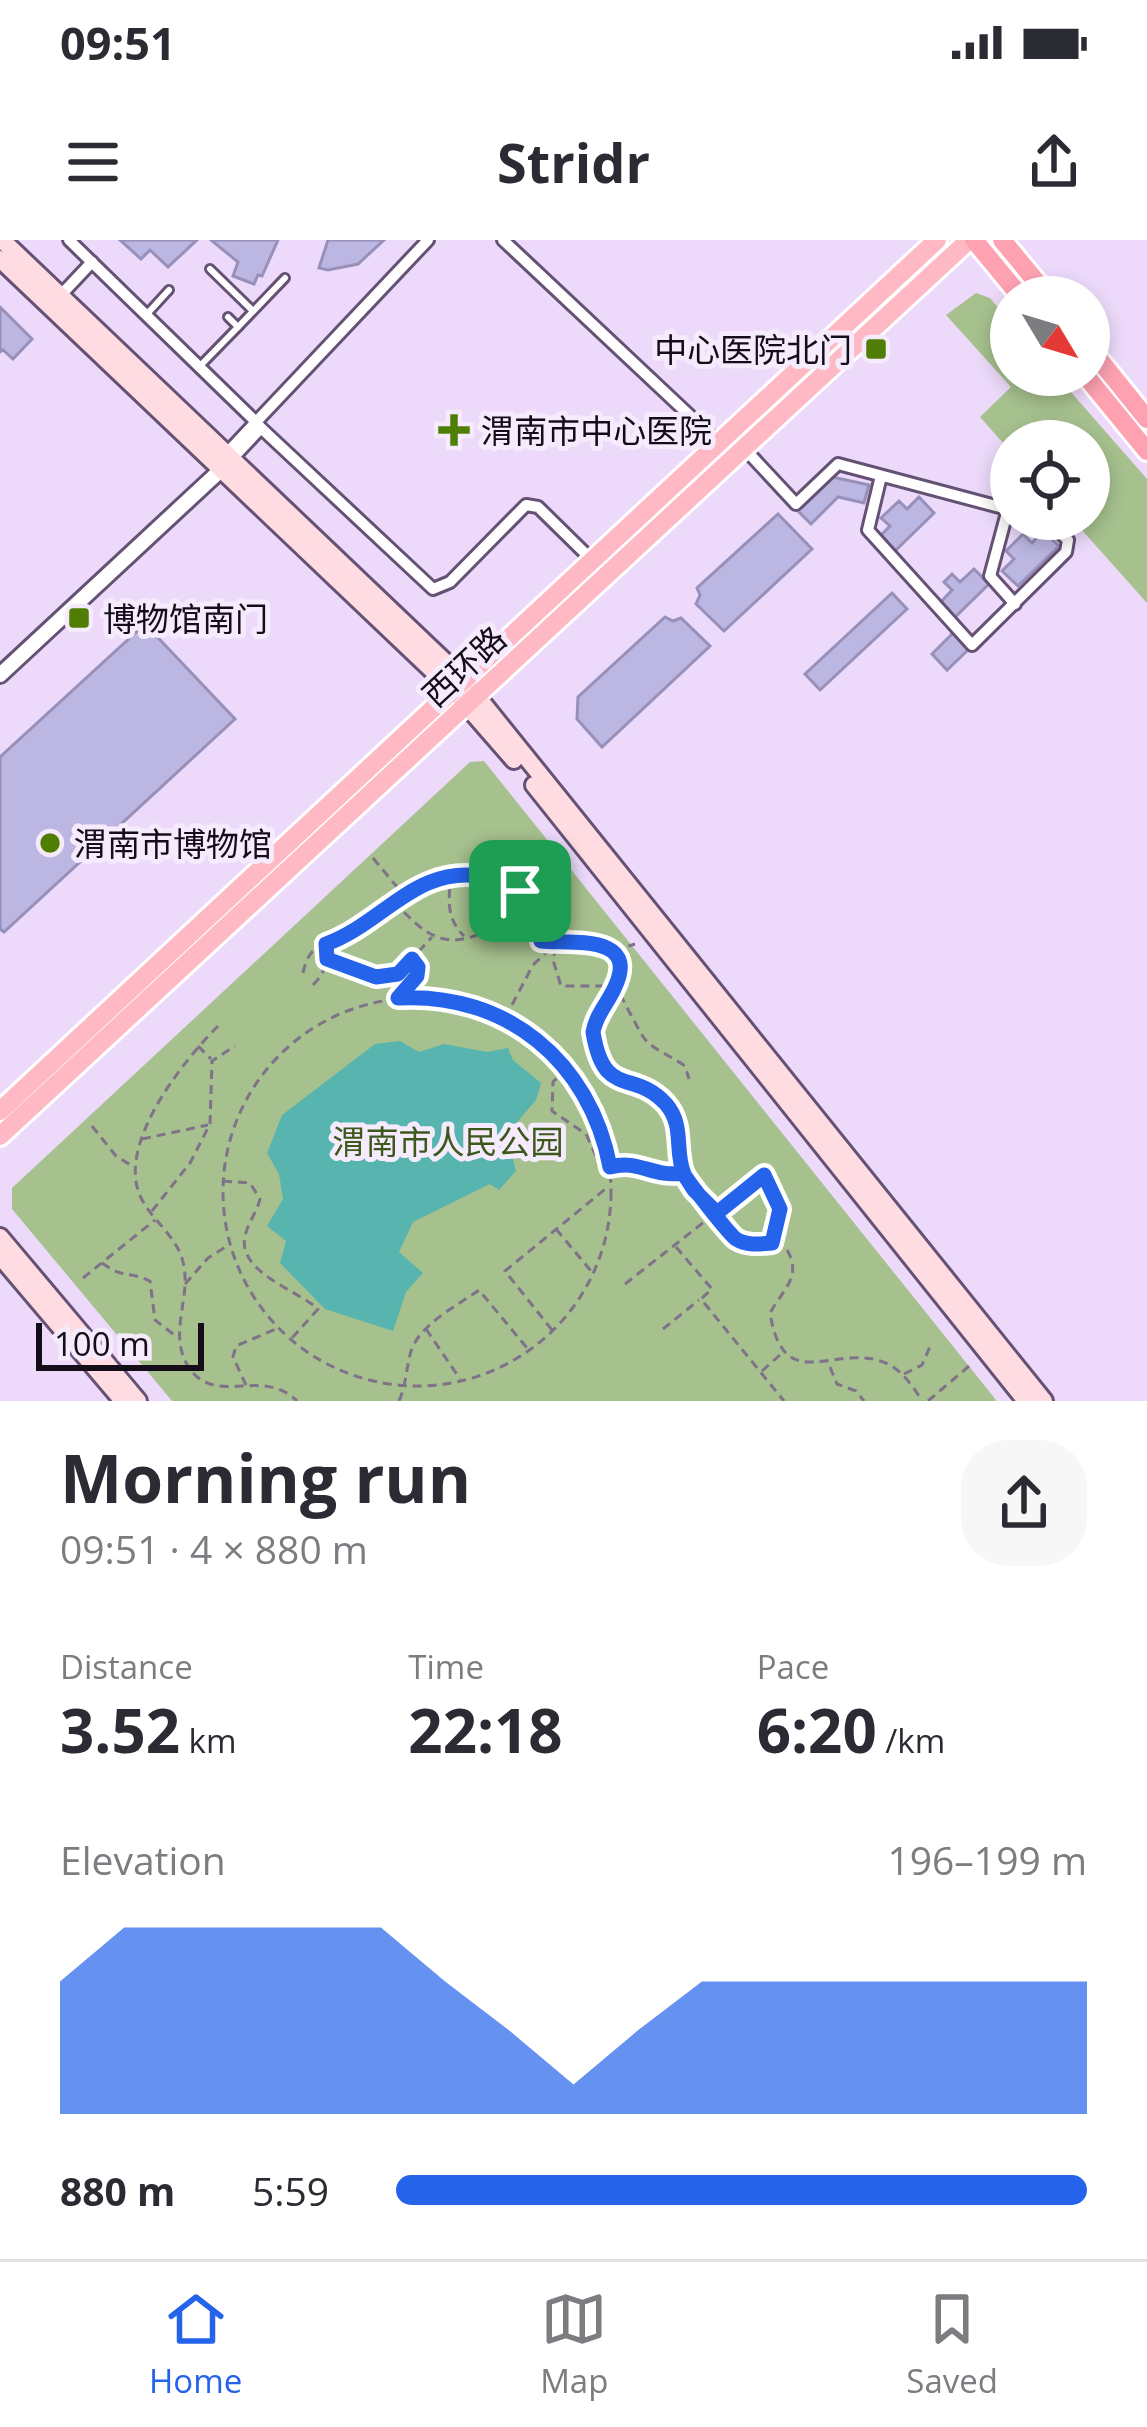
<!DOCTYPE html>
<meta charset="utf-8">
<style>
body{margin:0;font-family:"Open Sans","Noto Sans SC",sans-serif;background:#f7f7f7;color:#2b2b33;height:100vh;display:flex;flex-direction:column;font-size:45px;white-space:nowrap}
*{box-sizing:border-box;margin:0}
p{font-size:39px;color:#7c7c81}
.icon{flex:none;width:66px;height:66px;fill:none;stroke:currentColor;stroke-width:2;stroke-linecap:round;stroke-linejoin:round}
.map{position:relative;height:1161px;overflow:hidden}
.side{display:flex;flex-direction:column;background:#fff;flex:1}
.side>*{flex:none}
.needle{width:78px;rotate:128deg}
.fabs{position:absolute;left:990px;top:36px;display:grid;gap:24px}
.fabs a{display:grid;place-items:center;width:120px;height:120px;border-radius:50%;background:#fff;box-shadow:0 6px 18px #0003;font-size:60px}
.scale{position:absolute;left:36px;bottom:30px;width:168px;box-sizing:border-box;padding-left:12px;border:6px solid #140c19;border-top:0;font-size:33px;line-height:42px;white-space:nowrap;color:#140c19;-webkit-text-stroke:9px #f5ebfc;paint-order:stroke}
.pin{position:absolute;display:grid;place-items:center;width:102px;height:102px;color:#fff;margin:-51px;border-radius:24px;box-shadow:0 6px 18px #0006}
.round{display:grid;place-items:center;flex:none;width:126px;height:126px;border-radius:48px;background:#f7f7f7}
.overview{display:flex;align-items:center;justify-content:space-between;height:204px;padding:0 60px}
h1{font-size:66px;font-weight:700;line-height:90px}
.metrics{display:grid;grid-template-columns:repeat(3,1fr);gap:18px;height:204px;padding:12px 60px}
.metrics div{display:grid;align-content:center}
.metrics b{font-size:60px;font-weight:700}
.metrics small{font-size:33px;font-weight:400}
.metrics p{font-size:33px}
.chart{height:336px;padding:24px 60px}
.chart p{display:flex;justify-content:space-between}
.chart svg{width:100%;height:216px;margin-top:12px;fill:#2563eb;opacity:.7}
ul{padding:0 60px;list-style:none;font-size:39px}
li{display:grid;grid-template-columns:192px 144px 1fr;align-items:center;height:90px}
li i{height:30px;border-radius:15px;background:#2563eb}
.status{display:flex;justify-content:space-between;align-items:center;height:84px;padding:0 60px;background:#fff;direction:ltr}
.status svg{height:33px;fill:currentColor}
header{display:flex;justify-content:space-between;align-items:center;height:156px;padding:0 60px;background:#fff;font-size:54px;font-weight:700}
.tab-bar{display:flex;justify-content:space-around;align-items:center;height:168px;border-top:3px solid #e1e1e2;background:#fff;font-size:33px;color:#7c7c81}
.tab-bar a{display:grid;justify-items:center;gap:6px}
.tab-bar .active{color:#2563eb}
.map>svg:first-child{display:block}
</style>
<div class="status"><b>09:51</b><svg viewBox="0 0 49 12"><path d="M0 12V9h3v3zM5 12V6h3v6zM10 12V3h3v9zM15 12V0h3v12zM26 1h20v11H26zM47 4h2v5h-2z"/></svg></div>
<header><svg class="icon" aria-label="menu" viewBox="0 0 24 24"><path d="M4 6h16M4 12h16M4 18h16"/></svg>Stridr<svg class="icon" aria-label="share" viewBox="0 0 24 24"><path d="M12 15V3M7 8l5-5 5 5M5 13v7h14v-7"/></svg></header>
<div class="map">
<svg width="1147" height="1161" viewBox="0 0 1147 1161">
<rect width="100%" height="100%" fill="#eddafb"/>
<!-- green -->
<g fill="#a6c18e">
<path d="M976,53L990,58L1011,83V135H1056L1147,239V363L1072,279H1089V201H1011V212L980,177L1011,147L946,75Z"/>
<path d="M484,521L996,1160L995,1161H172L12,969V948L470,522Z"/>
</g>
<!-- water -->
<path fill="#58b4af" d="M400,801L419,812L444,804L487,812L508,808L513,820L541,843L536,860L512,888L519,909L513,919L516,931L499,950L490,944L413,982L399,1012L423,1033L406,1052L393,1091L325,1069L280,1023L286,1001L267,986L283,959L279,934L267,913L282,875L375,804Z"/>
<!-- building -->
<g fill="#bcb7e2" stroke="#9690ba" stroke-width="3">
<path d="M120,0H197L168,27L150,10L141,19Z"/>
<path d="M211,0H278L262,36L258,35L254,44L233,36L238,22Z"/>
<path d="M328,0H384L358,24L328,30L319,28Z"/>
<path d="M0,67L32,99L13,119L3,110L0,112Z"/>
<path d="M832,237L869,245L864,263L838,257L811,284L797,270Z"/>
<path d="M919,257L934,273L893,313L878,298L890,286L881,278L899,261L907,269Z"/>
<path d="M778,274L812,309L724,391L696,364L700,355L697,348Z"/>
<path d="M1043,291L1059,306L1018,346L1002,331L1014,319L1006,311L1023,294L1032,303Z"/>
<path d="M974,329L989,344L953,379L939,364L952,350L944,342L952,334L960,342Z"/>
<path d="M892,353L907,369L820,450L805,434Z"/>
<path d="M665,377L673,381L681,378L710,406L602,507L577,479L578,457Z"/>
<path d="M145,384L235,479L4,692L0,689V517Z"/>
<path d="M954,392L970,408L947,430L932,414Z"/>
</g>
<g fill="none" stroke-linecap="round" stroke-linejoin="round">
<defs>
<g id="service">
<path d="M210,29L253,71"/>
<path d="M147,74L169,50"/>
<path d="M238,87L285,38"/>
<path d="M199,127L238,87L228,77"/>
</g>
<g id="minor">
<path d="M69,0L256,182L428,0"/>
<path d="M503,0L720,204"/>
<path d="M60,56L92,22"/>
<path d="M261,188L433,349L450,342L526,265L538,267L594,322"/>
<path d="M744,208L796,264L838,224L1011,270"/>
<path d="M225,215L256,182L261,188L230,221"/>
<path d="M881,236L868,290L972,405L1066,312L1068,300L1045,279"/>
<path d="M1008,269L990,336L1015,364"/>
</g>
<path id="tertiary" d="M0,435L225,226"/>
<g id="secondary">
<path d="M2,0L464,440L1044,1161"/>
<path d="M0,19L453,450L514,520"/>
<path d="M534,545L1026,1161"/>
<path d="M0,997L138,1161"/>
<path d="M0,1016L123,1161"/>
</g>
<g id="primary">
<path d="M0,871L937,0"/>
<path d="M0,896L969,0"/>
</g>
<g id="trunk">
<path d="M974,0L1021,57"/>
<path d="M1002,0L1049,57"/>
<path d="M1089,107L1147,179"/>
<path d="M1085,135L1147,211"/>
</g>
</defs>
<!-- service casing -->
<use href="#service" stroke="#655174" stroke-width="12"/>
<!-- minor casing -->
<use href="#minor" stroke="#655174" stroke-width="16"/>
<!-- tertiary casing -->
<use href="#tertiary" stroke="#655174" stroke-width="20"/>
<!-- secondary casing -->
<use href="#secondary" stroke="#655174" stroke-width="22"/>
<!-- primary casing -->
<use href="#primary" stroke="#fff" stroke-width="24"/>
<!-- trunk casing -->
<use href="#trunk" stroke="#fff" stroke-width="24"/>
<!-- path -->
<g stroke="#7f7289" stroke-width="3" stroke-dasharray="9 6" stroke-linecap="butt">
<path d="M373,618L402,653"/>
<path d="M451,634C449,659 445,677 464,696"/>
<path d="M521,649L564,614"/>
<path d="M393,662C405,672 417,687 431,694C464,713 504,682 528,661"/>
<path d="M556,707L553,720L561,746H616C618,750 641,795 644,798C652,809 673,817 685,826L689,839"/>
<path d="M614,711L635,704"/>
<path d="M327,719L377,737L398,734L432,697"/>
<path d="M303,733C310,700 324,709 348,695C398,665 421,624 487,637C496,639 507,640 514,645C534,659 531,681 541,701C569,704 642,693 614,749C607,764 596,775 593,792L600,823L614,839L652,853L667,865L679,890L683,933L738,1000L786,1008C803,1036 784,1048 770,1073C784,1161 839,1098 890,1125C904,1133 914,1148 922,1161"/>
<path d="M313,745C325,733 328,722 326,705"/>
<path d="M399,757L417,736V727L413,721"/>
<circle cx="417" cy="952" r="194"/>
<path d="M505,778L533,725L555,704"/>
<path d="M218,786C184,820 119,901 139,953C148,978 177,995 183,1022C193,1061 162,1101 196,1136C225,1161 264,1129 297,1161"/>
<path d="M198,806L211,819"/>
<path d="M567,828L553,842L552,871L586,894L602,929C639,919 649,939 682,934"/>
<path d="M92,886L116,916L134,927"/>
<path d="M142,899L208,885"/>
<path d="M223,941L250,943L260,959C257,972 248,983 245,996C237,1032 297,1050 318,1069L292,1098"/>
<path d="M152,971L190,923L210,884L212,821L235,806"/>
<path d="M556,989L591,1031"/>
<path d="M676,1007L712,1049L701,1059L784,1161"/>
<path d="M102,1023C124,1039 129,1031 150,1041L155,1080L177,1097"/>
<path d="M83,1038L155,980"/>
<path d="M185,1044L208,1018L227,1006"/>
<path d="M625,1044L764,935L780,969L772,1001"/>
<path d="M426,1089L460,1139"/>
<path d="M663,1089L699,1060"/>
<path d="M552,1090L505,1031L609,946"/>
<path d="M830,1127L837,1144L856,1151L864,1161"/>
<path d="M762,1131L781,1114"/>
<path d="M904,1134L922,1125L932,1102"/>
<path d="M246,1145L233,1117L236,1106L276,1089"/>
<path d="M399,1161C406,1145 406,1131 410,1115C416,1086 457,1066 479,1050L527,1108"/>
<path d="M928,1161L969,1126"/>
</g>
<!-- service -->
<use href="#service" stroke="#fff" stroke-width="6"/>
<!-- minor -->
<use href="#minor" stroke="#fff" stroke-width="10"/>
<!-- tertiary -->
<use href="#tertiary" stroke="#fff" stroke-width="14"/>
<!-- secondary -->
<use href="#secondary" stroke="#fedce2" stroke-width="16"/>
<!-- primary -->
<use href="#primary" stroke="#feb9c5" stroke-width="18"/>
<!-- trunk -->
<use href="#trunk" stroke="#fea2b2" stroke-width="18"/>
</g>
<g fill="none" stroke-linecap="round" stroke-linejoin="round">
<defs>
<path id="route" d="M520,651C510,641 499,640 486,637C417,623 384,683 326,704L327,719L376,737L398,734L412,719L418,727L417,736L398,758C506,752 590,821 610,927C640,919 652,938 683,933L694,950L717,973L764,935L780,969L772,1003C761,1004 747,1006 736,999C730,995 688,942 684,934C674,911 685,886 666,864C633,828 604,860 593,792C596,775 607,764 614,749C642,693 569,704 541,701L529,660L520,651"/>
</defs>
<!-- route casing -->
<use href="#route" stroke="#fff" stroke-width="24"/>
<!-- route -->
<use href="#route" stroke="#2563eb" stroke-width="15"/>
</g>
<!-- markers -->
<g fill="#507d04" stroke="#f5ebfc" stroke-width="4.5">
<rect x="864" y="97" width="24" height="24" rx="6"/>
<path d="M448 172h12v12h12v12h-12v12h-12v-12h-12v-12h12z"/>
<rect x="67" y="366" width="24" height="24" rx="6"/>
<circle cx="50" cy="603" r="12"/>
</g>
<g text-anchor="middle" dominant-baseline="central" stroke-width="10" stroke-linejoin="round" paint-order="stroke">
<!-- poi labels -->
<g font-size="33" fill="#140c19" stroke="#f5ebfc" text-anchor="start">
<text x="852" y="109" text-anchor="end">中心医院北门</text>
<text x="481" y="190">渭南市中心医院</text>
<text x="103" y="378">博物馆南门</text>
<text x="74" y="603">渭南市博物馆</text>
</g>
<!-- street labels -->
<g font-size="33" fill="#140c19" stroke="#f5ebfc">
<text transform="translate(464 426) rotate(-43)">西环路</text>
</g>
<!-- park labels -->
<g font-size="33" fill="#3c581a" stroke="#f5ebfc">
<text x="448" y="901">渭南市人民公园</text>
</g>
</g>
</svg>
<div class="fabs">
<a><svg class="needle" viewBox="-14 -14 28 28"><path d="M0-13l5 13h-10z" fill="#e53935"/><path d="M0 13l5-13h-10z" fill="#7c7c81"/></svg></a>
<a><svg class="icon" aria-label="locate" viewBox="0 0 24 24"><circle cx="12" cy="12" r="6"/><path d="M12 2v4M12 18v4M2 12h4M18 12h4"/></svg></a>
</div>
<div class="scale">100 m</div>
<div class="pin" style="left:520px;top:651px;background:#1e9e55"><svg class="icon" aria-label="arrive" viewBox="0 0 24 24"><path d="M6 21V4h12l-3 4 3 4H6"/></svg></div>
</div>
<section class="side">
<div class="overview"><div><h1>Morning run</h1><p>09:51 · 4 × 880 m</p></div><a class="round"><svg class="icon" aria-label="share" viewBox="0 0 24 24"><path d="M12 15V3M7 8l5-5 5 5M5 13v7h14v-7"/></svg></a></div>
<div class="metrics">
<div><p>Distance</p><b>3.52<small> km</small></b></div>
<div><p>Time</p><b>22:18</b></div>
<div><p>Pace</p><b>6:20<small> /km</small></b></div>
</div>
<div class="chart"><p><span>Elevation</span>196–199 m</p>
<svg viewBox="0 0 160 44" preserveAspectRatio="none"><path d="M0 44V17L10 6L20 6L30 6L40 6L50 6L60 17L70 27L80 38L90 27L100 17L110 17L120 17L130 17L140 17L150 17L160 17V44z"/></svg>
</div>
<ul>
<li><b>880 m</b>5:59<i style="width:100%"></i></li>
</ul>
</section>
<nav class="tab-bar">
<a class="active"><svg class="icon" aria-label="home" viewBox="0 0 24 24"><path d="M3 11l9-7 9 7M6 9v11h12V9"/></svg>Home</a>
<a><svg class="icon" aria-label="map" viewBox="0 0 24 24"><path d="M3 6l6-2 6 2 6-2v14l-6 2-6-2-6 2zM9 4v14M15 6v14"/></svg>Map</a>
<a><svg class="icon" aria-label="saved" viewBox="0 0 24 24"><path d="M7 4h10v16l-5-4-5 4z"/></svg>Saved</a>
</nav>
